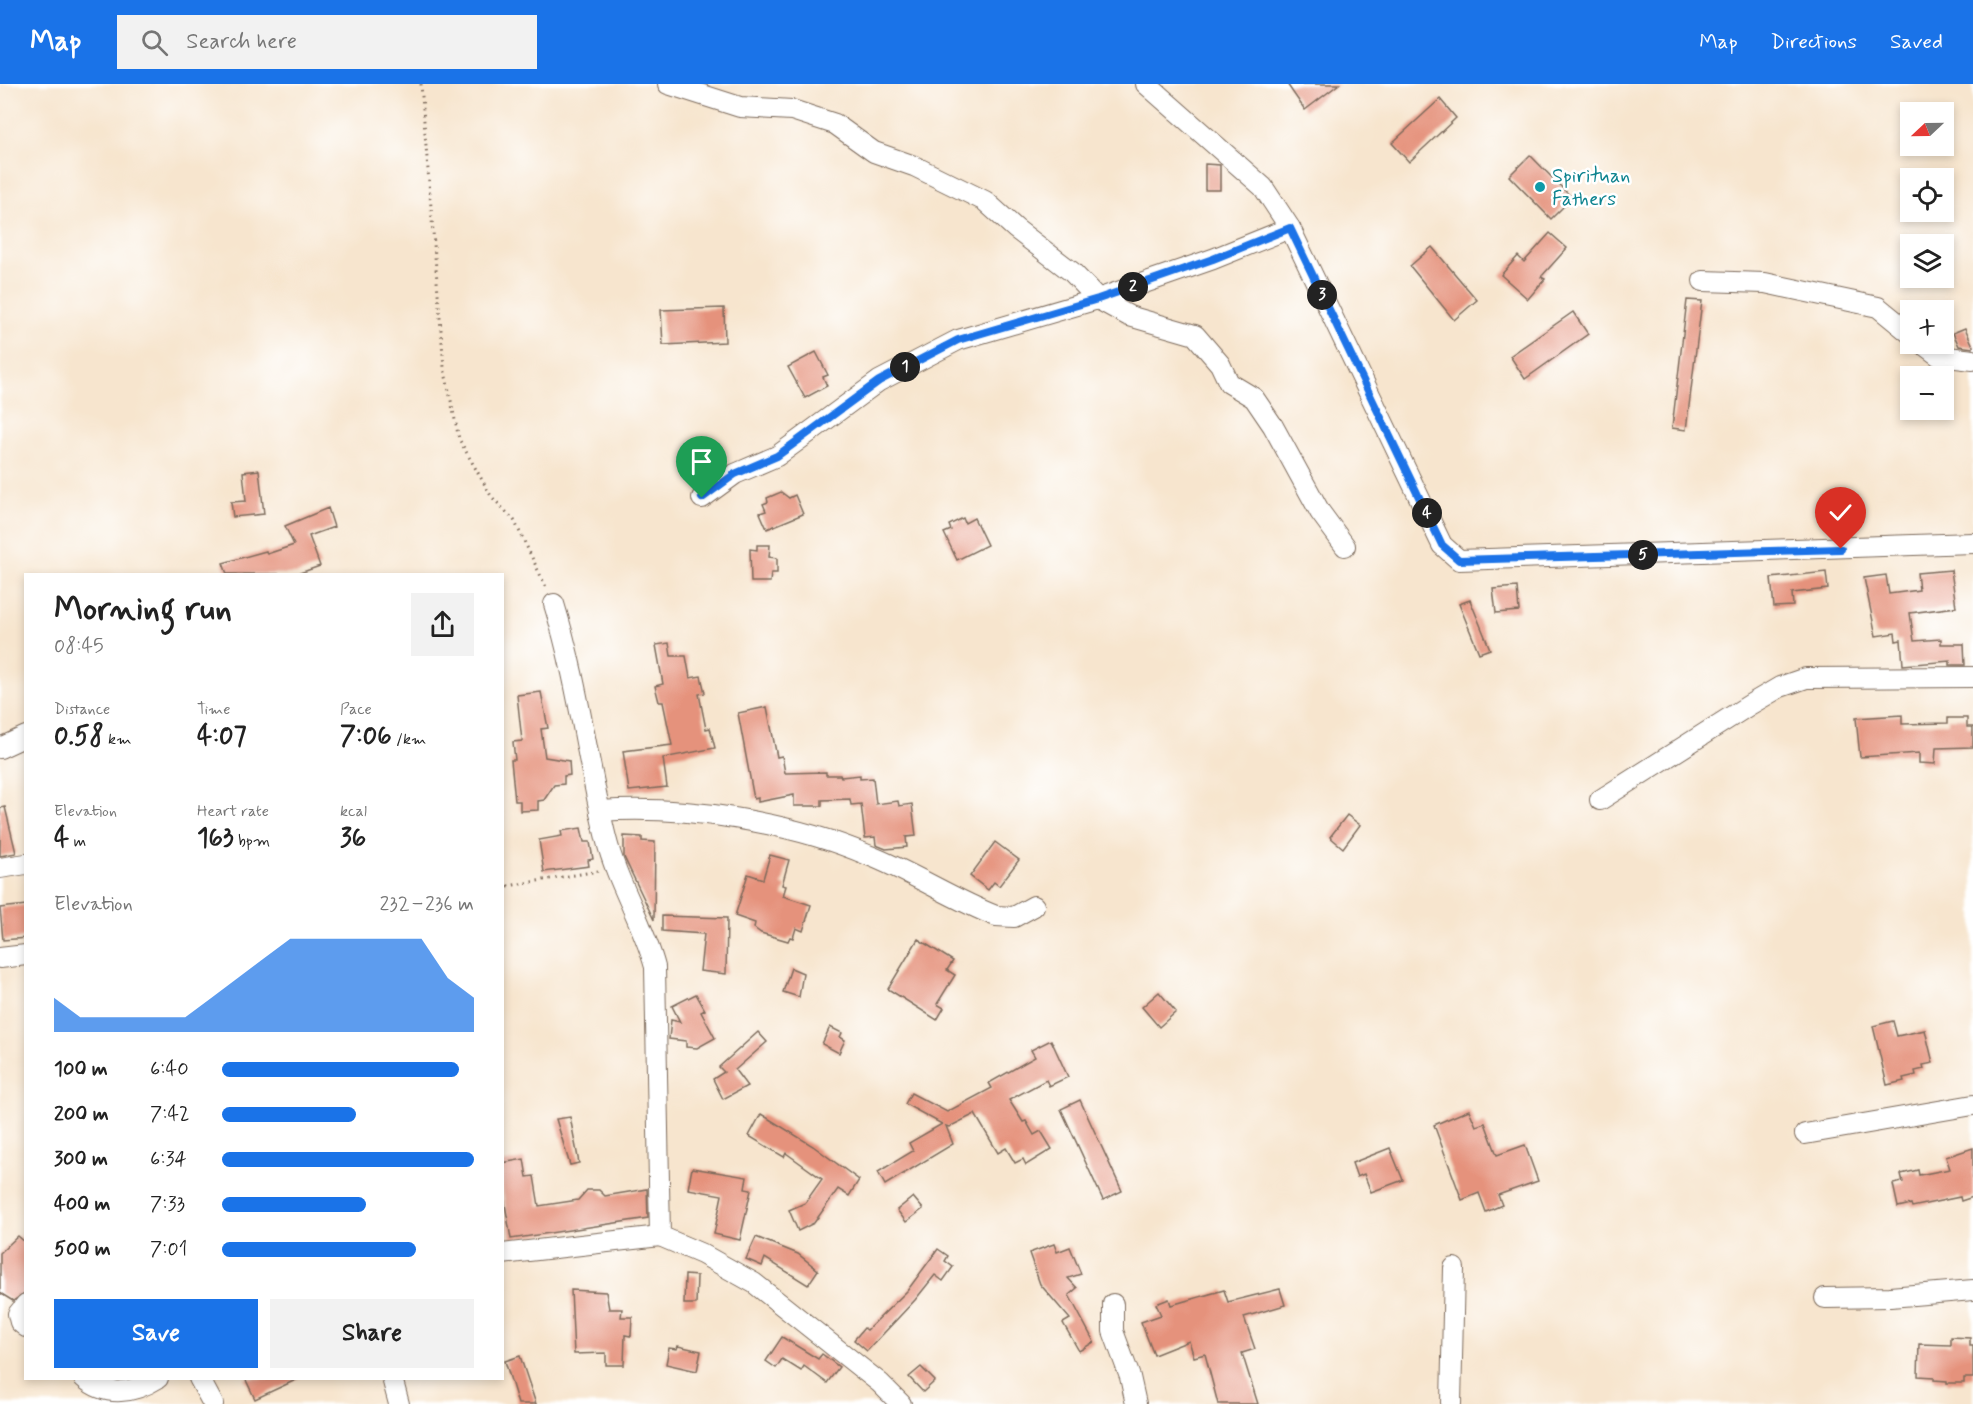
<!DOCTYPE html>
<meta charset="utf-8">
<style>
body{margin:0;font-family:Mynerve,sans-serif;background:#f2f2f2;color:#222;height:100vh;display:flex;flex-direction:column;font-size:22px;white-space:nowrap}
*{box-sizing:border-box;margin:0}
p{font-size:20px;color:#767676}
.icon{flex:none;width:33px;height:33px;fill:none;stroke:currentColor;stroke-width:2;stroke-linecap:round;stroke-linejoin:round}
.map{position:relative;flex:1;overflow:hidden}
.panel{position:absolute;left:24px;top:489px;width:480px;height:807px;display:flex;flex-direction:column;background:#fff;border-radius:0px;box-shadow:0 3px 9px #0003}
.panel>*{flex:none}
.needle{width:39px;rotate:248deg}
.tools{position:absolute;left:1900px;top:18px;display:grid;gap:12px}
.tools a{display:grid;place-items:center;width:54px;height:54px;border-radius:0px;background:#fff;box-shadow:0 3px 9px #0003;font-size:30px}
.pin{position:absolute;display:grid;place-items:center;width:51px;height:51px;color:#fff;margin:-62px -26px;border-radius:50% 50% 50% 0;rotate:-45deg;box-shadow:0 0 6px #0007}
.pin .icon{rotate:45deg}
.km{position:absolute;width:30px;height:30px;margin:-15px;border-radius:50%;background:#222;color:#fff;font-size:16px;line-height:30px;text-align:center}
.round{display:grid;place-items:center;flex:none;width:63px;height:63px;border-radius:0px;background:#f2f2f2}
.head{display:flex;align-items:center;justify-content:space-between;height:102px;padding:0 30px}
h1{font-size:33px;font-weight:800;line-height:45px}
.stats{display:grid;grid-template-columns:repeat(3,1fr);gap:9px;height:102px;padding:6px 30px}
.stats div{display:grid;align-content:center}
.stats b{font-size:26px;font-weight:800}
.stats small{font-size:16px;font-weight:400}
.stats p{font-size:16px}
.chart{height:168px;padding:12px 30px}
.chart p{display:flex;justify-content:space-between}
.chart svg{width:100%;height:108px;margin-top:6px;fill:#1a73e8;opacity:.7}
.button{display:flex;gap:12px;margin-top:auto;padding:12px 30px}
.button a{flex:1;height:69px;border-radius:0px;background:#1a73e8;color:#fff;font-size:24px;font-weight:800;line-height:69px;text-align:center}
.button a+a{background:#f2f2f2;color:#222}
ul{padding:0 30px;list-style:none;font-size:20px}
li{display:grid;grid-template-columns:96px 72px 1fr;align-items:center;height:45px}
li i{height:15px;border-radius:8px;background:#1a73e8}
header{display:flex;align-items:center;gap:36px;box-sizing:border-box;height:84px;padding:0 30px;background:#1a73e8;color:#fff}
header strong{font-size:28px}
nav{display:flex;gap:33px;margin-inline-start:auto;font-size:21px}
.search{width:420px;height:54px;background:#f2f2f2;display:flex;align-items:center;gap:15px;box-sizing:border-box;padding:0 21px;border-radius:0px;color:#767676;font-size:22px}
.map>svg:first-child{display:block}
</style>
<header>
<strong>Map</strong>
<div class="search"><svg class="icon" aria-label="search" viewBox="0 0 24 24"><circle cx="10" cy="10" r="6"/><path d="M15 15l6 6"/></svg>Search here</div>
<nav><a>Map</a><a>Directions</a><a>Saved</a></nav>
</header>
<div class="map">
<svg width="1973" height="1320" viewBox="0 0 1973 1320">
<rect width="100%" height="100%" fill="#fff"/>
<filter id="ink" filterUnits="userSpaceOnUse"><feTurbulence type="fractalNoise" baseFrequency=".0167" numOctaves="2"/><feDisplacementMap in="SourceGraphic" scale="12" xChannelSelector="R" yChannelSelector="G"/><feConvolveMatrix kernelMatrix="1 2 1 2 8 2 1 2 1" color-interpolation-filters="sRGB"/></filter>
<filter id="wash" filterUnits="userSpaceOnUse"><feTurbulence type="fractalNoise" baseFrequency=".008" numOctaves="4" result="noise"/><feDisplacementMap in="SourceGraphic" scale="24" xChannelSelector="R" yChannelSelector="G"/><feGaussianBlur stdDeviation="1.35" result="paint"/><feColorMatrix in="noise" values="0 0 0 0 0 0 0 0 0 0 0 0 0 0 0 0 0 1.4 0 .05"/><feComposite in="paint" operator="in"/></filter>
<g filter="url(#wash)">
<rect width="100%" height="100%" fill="#f7e5ce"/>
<g id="blocks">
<!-- building -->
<g fill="#e5927c">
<path d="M1287,0H1339L1305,26Z"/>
<path d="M1440,15L1456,34L1409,78L1392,59Z"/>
<path d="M1530,71L1572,114L1551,135L1509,92Z"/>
<path d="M1205,80L1220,81V106H1205Z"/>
<path d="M1550,149L1567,164L1541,193L1545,195L1528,215L1501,191L1518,172L1524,178Z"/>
<path d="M1432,163L1477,216L1454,236L1410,182Z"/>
<path d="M1687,216L1702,217L1686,346L1672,344Z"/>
<path d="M724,224L725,258L663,261L661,226Z"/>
<path d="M1573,228L1588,250L1525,295L1510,272Z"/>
<path d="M1965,244L1973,262V264L1959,262L1953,249Z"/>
<path d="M816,268L828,291L823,293L827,302L805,314L788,283Z"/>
<path d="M259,386L264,430L233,433L231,418L246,417L243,388Z"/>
<path d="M781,408L789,414L795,411L803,430L767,445L760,429L766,427L763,420L768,418L767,414Z"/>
<path d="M328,424L334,443L309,452L320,482L297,490H227L223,479L266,467L267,470L294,461L285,442Z"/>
<path d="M963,434L965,439L974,434L987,461L957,476L944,449L951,446L949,441Z"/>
<path d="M757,461H770L769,473L777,474V489H771L770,498H751L750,465L757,466Z"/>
<path d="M1951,486L1956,523L1910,529L1914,557L1941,555V560H1964L1965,581H1950V577L1903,581L1901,556L1896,557L1895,549L1876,552L1864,494L1886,491L1889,510L1919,506L1917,489Z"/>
<path d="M1826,488L1828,505L1792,509L1793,522L1774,523L1771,494Z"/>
<path d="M1517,503L1519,527L1496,529L1493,505Z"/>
<path d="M1470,516L1490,565L1479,569L1459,520Z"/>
<path d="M669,559L671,572H686L690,594L701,592L705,609L699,610L706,645L710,644L715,664L663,674L667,703L629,707L623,667L672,661L663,618H659L655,602L663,600L656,561Z"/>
<path d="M541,608L548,644L541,645L545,673L569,677L570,691L564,692V700L554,701L544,716L538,717V726L520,727V717H515L511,676H515L513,658L522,657L517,611Z"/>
<path d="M767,623L777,673L782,672L785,689L826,688V691H840L841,693L860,691V695L873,694L876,720L898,717L899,722L912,720L916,752L906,753L907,763L886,765L876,761L875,753L865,754L861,720L851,721L850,715L822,716V722H794V711L758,718V714L754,715L738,629Z"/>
<path d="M1902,631V640L1948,639V634H1967V643H1973V663L1936,664L1935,680L1919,679V669L1860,673L1856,634Z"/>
<path d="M5,723L16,769L0,772V724Z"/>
<path d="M1347,731L1360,741L1343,764L1330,753Z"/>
<path d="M581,744L584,758H590L593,775L588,776L589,782L544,788L539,756L562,752L561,747Z"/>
<path d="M624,752L642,753V757L655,758L654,836L624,773Z"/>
<path d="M995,758L1019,776L999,802L994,798L988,806L970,792Z"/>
<path d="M770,771L789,776L782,801L786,802L783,812L811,821L803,847L796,844L793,854L790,853L788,857L761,849L754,844L755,839L735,832L748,790L763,795Z"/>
<path d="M26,821V854L3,856L0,824Z"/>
<path d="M662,832L727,834L726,890L700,887L704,850L662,847Z"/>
<path d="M918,855L953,877L947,886L955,891L937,920L944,924L937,936L888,905Z"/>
<path d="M791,884L803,889L799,913L783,908Z"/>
<path d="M1159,908L1176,928L1159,943L1142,923Z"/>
<path d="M696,910L705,926L701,928L715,954L697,964L686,963V957L669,955L671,936L680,938L672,922Z"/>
<path d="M1893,937L1897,952L1925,946L1933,979L1923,981L1924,985L1915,987L1916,991L1903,994L1904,997L1887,1001L1873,942Z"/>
<path d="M830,943L842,949L840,953L845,956L839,969L822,960Z"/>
<path d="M758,948L767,958L735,986L747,1002L723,1015L713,995L724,988L719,983Z"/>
<path d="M1051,956L1068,993L1049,1002L1046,996L1009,1016L1023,1038L1026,1037L1034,1051L1041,1047L1052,1065L1026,1081L1023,1075L1015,1079L1006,1064L998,1069L975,1030L949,1043L946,1042L953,1060L885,1101L878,1088L913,1067L909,1059L942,1040L905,1020L911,1009L947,1028L992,1004L989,999L1035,973L1031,966Z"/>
<path d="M1080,1016L1122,1107L1103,1116L1061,1025Z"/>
<path d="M1469,1026L1476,1042L1485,1039L1497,1071L1525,1061L1538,1097L1498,1111L1502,1121L1486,1128L1479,1109L1462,1116L1434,1041Z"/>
<path d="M761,1030L813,1062L859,1096L849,1112L838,1105L814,1139L798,1147L789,1126L805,1119L822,1095L786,1069L784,1073L749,1052Z"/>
<path d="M570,1033L579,1079L570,1081L556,1035Z"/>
<path d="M1390,1064L1403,1096L1371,1108L1364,1090L1357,1093L1352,1079Z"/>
<path d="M1973,1064V1113L1961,1117L1960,1113L1912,1123L1911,1120L1898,1123L1893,1100L1903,1098L1901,1090L1918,1086L1919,1091L1950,1085L1946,1073Z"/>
<path d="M524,1075L527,1093L534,1092L539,1122L578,1116L587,1106H599L605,1112L647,1105L648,1134L511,1155L502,1103V1079Z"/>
<path d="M692,1084L747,1093L745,1105L751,1106L740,1156L714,1150L722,1111L688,1105Z"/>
<path d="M913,1113L923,1125L906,1138L897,1126Z"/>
<path d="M18,1152L26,1159V1208L13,1217L0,1209V1169Z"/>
<path d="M756,1153L798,1170L818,1186L808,1201L765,1174L762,1182L746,1175Z"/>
<path d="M1054,1160L1057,1168L1070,1163L1081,1190L1068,1194L1077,1204L1069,1211L1094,1258L1079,1267L1063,1239L1070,1235L1040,1200L1029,1169Z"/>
<path d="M938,1165L948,1172L945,1177L953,1183L943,1197L935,1191L915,1216L867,1267L854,1256L864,1244L867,1246L907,1207Z"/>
<path d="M685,1191L697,1192L696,1220H684Z"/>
<path d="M1280,1205L1285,1221L1244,1233L1255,1265L1242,1269L1258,1320H1218L1205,1270L1194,1273L1189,1257L1154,1271L1141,1238L1161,1231L1156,1220L1169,1215L1171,1221L1224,1206L1228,1218Z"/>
<path d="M571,1206L606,1208L609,1225H622L621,1233H632L631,1252L625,1251L624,1281H606V1269L574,1270Z"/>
<path d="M782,1253L818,1275L822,1270L839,1283L827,1299L804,1282L801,1287L782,1275L776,1284L766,1277Z"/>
<path d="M1951,1253L1970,1254V1262H1973V1294H1964V1299H1947V1297L1934,1296V1293L1918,1292L1919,1260L1951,1261Z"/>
<path d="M678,1262L701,1267L697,1287L666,1280L669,1264L677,1265Z"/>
<path d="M520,1272L536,1320H518L505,1277Z"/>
<path d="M921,1283L935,1297L923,1308L909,1293Z"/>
<path d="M245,1294H300L255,1315Z"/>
</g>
</g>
</g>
<g filter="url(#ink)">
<use href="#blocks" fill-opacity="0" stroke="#7d6b5c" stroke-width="1.5"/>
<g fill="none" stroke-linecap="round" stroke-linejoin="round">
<defs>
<g id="minor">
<path d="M668,0L740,23L792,26L835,40L874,68L914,82L985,117L1016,145L1072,188L1098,215L1129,232L1195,251L1220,280L1229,299L1254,314L1273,342L1320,428L1345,462"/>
<path d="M1146,0L1263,103L1290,144L1442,461L1459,476L1973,459"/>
<path d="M1703,197L1765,199L1878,223L1911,250"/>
<path d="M1923,260L1939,272L1973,276"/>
<path d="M702,414L735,390L777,372L879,297L958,256L1098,215L1213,175L1290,144"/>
<path d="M554,520C578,597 587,677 606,754C617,799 643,838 655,883L660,1152L702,1170L754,1199L880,1299L901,1320"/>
<path d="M0,664L26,652"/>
<path d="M1600,716L1751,620L1780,603L1806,594L1973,593"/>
<path d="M600,727C684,721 791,738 868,771C912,788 952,815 996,832L1014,833L1034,822"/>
<path d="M0,784L26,780"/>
<path d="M0,874L26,871"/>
<path d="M1805,1050L1973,1021"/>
<path d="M502,1170L660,1152"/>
<path d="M1825,1214L1890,1213L1973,1206"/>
<path d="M26,1220L18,1230L20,1238L26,1243"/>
<path d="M1113,1220V1247L1130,1293L1136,1320"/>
<path d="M84,1294C107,1314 134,1309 158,1294"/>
<path d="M199,1294L213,1320"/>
<path d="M392,1294L399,1320"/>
<path d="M1451,1320L1454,1184"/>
</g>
</defs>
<!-- minor casing -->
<use href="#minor" stroke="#7d6b5c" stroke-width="22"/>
<!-- path -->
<g stroke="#7d6b5c" stroke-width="3" stroke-dasharray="1.5 4.5" stroke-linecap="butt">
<path d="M421,0L444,283L459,355L491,412L514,436L547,505"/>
<path d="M502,803L598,787"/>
</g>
<!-- minor -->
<use href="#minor" stroke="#fff" stroke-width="20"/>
</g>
</g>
<g fill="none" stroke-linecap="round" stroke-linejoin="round" filter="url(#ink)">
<defs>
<path id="route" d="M702,414L735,390L777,372L879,297L958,256L1098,215L1213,175L1290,144L1442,461L1459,476L1841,465"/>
</defs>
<!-- route casing -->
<use href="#route" stroke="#fff" stroke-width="12"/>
<!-- route -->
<use href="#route" stroke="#1a73e8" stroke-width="8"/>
</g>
<!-- markers -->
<circle fill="#0f9aa8" stroke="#fff" stroke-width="2" cx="1540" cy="103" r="6"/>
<g text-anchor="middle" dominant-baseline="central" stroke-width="5" stroke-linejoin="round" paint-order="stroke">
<!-- culture labels -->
<g font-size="20" fill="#0d838f" stroke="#fff" text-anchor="start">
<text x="1552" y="92">Spirituan<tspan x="1552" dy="23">Fathers</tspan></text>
</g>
</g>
</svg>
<div class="tools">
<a><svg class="needle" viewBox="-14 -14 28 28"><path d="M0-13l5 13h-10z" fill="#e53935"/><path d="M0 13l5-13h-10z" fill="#767676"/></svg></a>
<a><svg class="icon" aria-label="locate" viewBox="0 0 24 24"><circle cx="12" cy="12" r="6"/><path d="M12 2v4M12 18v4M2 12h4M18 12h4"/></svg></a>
<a><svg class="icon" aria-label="layers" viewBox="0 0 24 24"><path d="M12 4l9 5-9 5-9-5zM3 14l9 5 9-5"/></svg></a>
<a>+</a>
<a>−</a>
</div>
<div class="pin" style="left:702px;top:414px;background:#1e9e55"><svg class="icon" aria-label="arrive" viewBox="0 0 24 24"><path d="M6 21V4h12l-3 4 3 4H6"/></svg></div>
<div class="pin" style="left:1841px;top:465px;background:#d93025"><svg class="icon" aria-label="check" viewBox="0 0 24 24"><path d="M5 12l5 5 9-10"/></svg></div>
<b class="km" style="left:905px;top:283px">1</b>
<b class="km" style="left:1133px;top:203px">2</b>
<b class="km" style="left:1322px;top:211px">3</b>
<b class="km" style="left:1427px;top:429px">4</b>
<b class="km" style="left:1643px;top:471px">5</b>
<section class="panel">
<div class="head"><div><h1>Morning run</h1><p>08:45</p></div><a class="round"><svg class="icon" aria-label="share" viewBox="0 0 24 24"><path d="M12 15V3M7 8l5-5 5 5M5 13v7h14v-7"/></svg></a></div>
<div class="stats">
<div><p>Distance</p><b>0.58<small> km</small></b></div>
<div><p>Time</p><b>4:07</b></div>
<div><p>Pace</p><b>7:06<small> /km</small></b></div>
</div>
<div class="stats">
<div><p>Elevation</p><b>4<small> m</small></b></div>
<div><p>Heart rate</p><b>163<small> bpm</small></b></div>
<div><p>kcal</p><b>36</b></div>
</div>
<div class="chart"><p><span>Elevation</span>232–236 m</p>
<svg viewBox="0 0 160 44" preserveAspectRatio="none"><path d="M0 44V30L10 38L20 38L30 38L40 38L50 38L60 30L70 22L80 14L90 6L100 6L110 6L120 6L130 6L140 6L150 22L160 30V44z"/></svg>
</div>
<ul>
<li><b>100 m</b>6:40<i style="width:94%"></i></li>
<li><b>200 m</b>7:42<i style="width:53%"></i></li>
<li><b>300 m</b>6:34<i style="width:100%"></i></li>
<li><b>400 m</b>7:33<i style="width:57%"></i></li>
<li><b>500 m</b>7:01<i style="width:77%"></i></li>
</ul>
<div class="button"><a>Save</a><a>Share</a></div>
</section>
</div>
